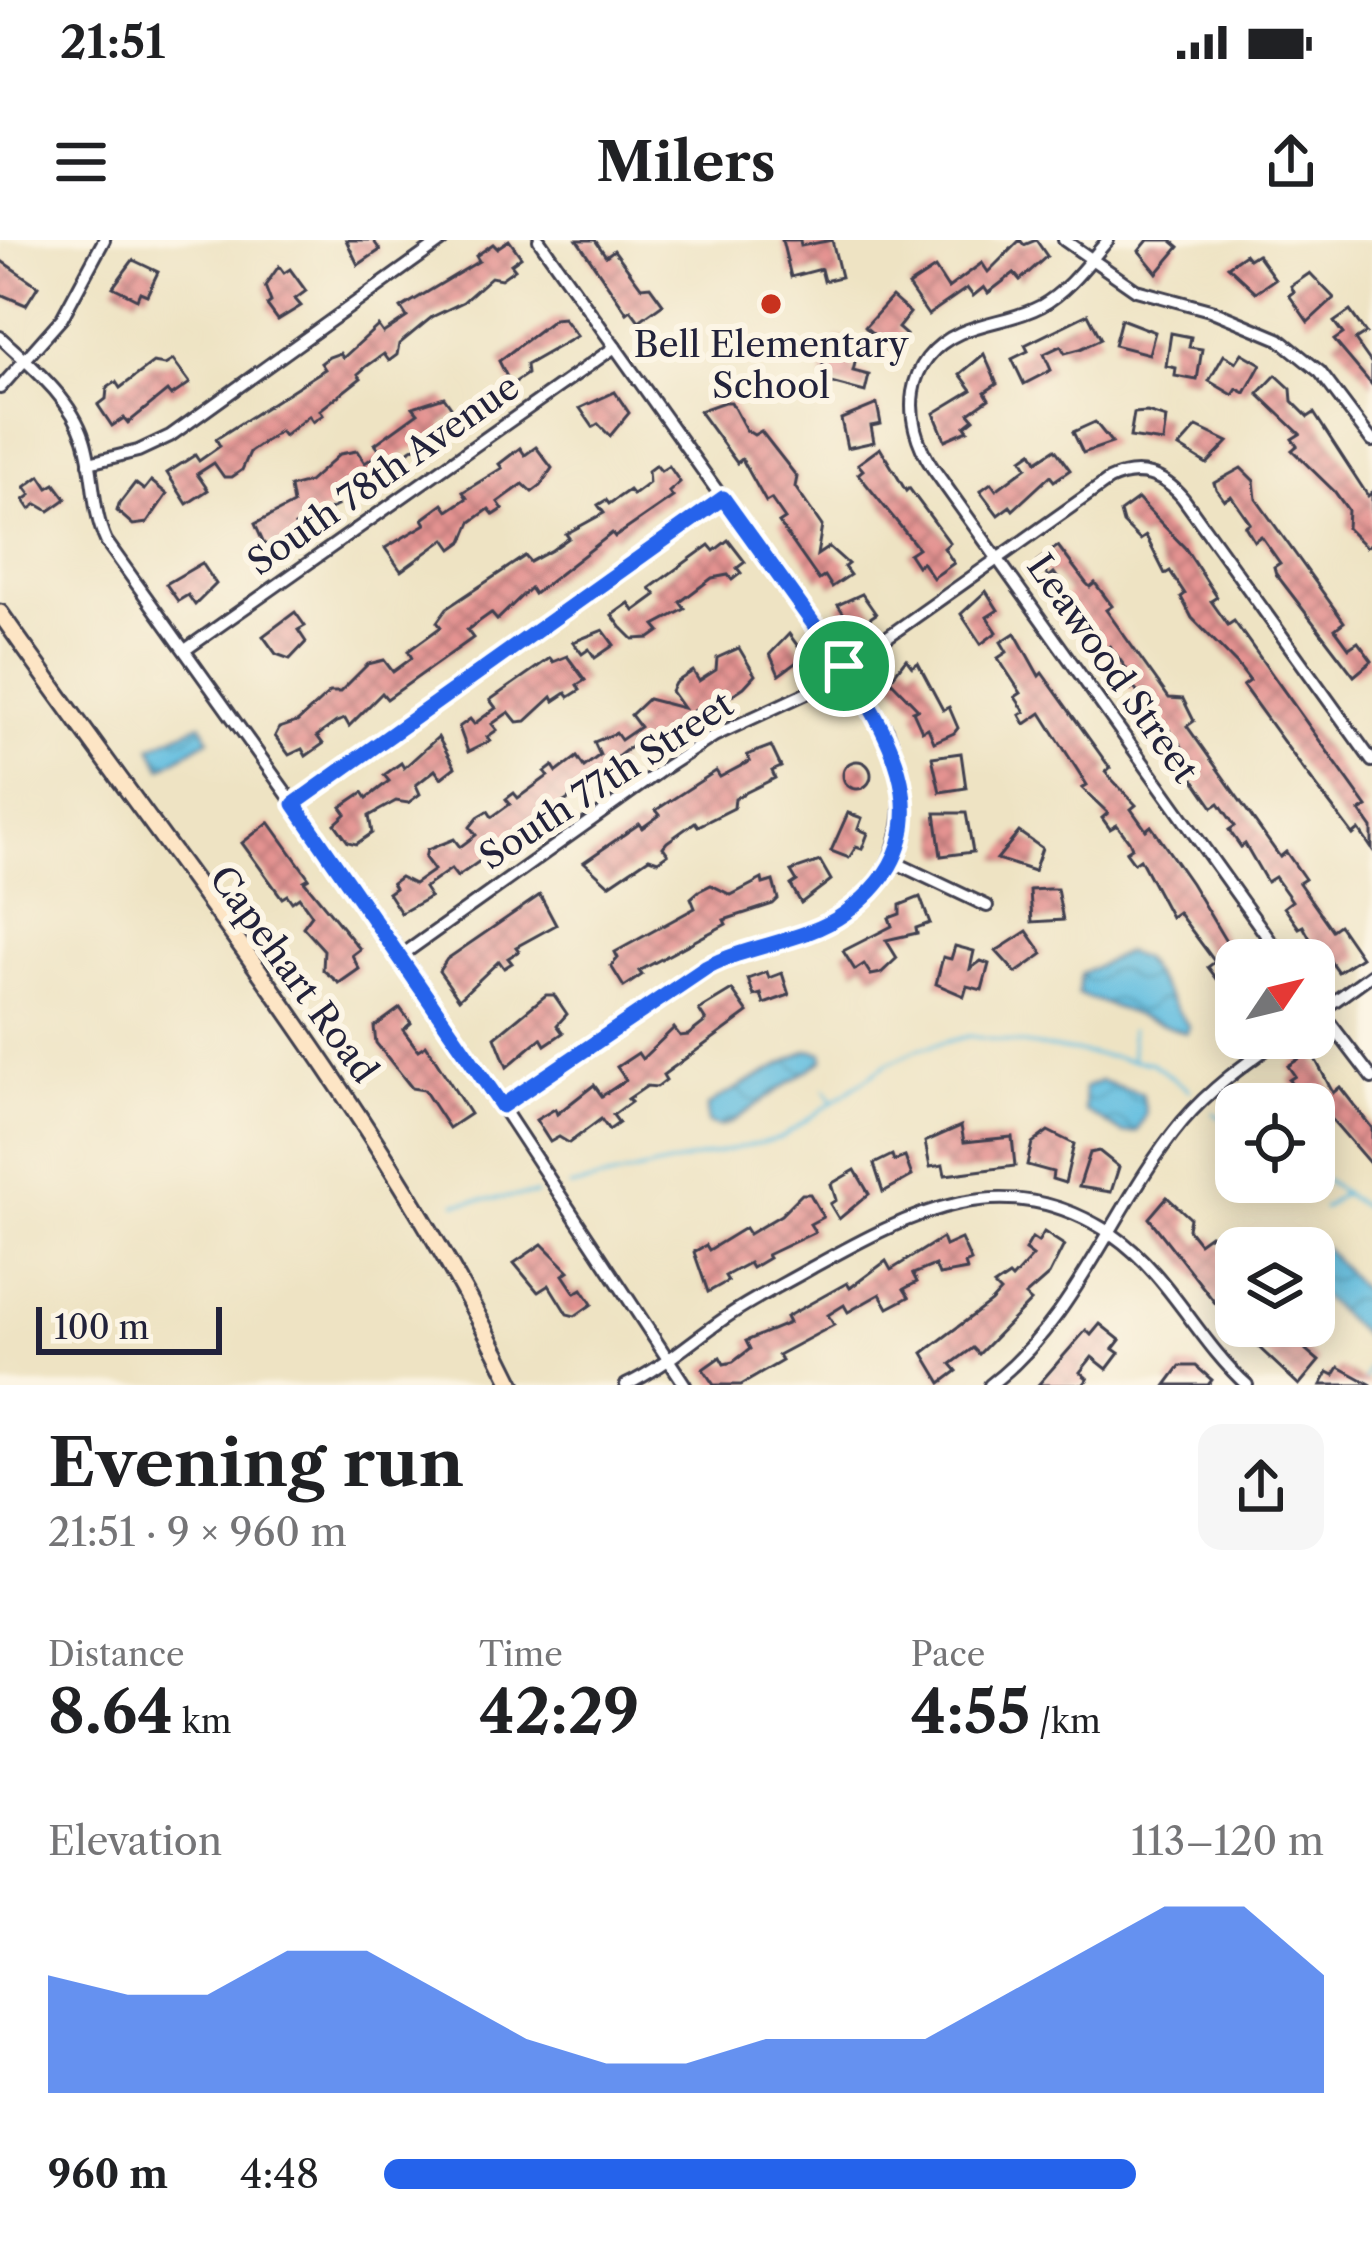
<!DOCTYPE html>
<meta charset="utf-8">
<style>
body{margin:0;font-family:"Libre Caslon Text",serif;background:#f6f6f6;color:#202124;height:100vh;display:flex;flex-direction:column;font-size:45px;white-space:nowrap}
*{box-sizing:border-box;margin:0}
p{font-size:39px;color:#757577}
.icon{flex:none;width:66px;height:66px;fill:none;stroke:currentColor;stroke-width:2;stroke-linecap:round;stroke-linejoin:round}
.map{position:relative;height:1145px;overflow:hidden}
.side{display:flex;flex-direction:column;background:#fff;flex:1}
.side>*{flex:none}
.needle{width:78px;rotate:55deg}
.tools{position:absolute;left:1215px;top:699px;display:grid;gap:24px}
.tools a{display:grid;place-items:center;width:120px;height:120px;border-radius:24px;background:#fff;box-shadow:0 6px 30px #0003;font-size:60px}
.scale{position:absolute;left:36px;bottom:30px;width:186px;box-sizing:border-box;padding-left:12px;border:6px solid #22223b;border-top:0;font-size:33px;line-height:42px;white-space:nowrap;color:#22223b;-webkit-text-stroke:9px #fcf5e5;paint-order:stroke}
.pin{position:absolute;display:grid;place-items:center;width:102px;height:102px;color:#fff;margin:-51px;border:6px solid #fff;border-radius:50%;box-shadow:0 3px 12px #0007}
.round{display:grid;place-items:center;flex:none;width:126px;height:126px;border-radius:24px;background:#f6f6f6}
.summary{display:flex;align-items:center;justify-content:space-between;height:204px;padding:0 48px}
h1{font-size:66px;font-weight:800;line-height:90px}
.stats{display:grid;grid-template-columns:repeat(3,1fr);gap:18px;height:204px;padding:12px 48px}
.stats div{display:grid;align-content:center}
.stats b{font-size:60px;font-weight:800}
.stats small{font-size:33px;font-weight:400}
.stats p{font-size:33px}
.chart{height:336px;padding:24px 48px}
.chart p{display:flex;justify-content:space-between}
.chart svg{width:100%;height:216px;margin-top:12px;fill:#2563eb;opacity:.7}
ul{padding:0 48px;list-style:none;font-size:39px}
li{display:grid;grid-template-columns:192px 144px 1fr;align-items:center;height:90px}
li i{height:30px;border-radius:15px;background:#2563eb}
.status{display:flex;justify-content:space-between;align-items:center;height:84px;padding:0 60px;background:#fff;direction:ltr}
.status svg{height:33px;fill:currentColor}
header{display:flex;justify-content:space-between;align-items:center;height:156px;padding:0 48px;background:#fff;font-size:54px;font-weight:800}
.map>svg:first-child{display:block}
</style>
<div class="status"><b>21:51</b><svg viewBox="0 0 49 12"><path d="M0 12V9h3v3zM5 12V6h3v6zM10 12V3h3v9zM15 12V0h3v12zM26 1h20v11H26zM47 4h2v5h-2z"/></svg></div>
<header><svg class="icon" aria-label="menu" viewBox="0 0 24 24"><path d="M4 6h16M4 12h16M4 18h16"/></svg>Milers<svg class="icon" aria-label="share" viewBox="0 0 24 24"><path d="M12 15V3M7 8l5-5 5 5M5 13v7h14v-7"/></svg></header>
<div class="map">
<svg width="1372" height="1145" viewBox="0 0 1372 1145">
<defs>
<pattern id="water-waves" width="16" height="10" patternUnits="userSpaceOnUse" patternTransform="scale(3)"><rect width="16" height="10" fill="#62bee0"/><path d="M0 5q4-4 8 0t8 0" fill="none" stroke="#509ab7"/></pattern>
<pattern id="building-cross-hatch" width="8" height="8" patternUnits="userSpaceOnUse" patternTransform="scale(3)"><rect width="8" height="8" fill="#e49391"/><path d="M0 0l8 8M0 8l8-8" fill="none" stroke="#b87878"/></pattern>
</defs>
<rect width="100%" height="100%" fill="#fcf5e5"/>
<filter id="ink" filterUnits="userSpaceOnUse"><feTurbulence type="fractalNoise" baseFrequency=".00833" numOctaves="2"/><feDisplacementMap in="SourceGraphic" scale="24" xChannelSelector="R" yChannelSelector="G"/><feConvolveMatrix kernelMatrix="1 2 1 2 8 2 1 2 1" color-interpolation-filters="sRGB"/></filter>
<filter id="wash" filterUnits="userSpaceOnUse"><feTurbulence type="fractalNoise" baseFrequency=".004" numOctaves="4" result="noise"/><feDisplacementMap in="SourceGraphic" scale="48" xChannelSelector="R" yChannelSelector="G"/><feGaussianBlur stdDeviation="2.7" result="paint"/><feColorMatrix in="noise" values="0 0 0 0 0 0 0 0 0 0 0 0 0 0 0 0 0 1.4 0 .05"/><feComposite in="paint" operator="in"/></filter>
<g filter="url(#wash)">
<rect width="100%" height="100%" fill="#eee3c3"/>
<!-- water -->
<g fill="url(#water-waves)" stroke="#42708e" stroke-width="3">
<path d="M201,484L209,499L162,528L151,507Z"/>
<path d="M1126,712L1142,719L1189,787L1186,793L1078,754L1081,734Z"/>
<path d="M808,810L823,813V820L730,883L718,887L708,883L707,867L719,858Z"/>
<path d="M1101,841L1142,854L1146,874L1137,892L1123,893L1085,871L1084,848Z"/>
<path d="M1324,1007L1372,1061V1103L1314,1049V1008H1307Z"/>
</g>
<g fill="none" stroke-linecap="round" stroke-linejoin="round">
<!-- stream -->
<g stroke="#62bee0" stroke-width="3">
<path d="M1131,790L1132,818"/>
<path d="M825,849L833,862"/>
<path d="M1213,873L1236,887"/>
<path d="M1314,933L1372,973"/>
<path d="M570,947L781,898L887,824L919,809L969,796L1152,823L1189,850"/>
<path d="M456,963L536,954"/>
<path d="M1323,969L1344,952"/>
<path d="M1363,1143L1372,1123"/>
</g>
</g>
<g id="blocks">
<!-- building -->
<g fill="url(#building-cross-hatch)">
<path d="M346,0H373L380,10L358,25Z"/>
<path d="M509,0L521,17L511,24L515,29L501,39L491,37L463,62L432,77L399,104L397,115L389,121L384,114L367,126L358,134L361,138L320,170L323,175L313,182L309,176L284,196L280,191L250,212L242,230L232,237H224L214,223L197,234L208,250L187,264L167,233L195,215L199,221L220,206L216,199L325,129L321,123L329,117L340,113L343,118L378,86L383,93L407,77L401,68L479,21L476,16L493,4L497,8Z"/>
<path d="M577,0H595L606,16L614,10L641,47L650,46L663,64L639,81L631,70L627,73Z"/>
<path d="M782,0H800L801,6L832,0L841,37L824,41L821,29L791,37Z"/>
<path d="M1020,0L1024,5L1036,0L1047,16L1020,40L1014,33L988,53L984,47L973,56L967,48L928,75L908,46L935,28L948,48L982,23L988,32Z"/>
<path d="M1148,0H1171L1179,7L1157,33L1139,11Z"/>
<path d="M1245,14L1249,19L1257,14L1275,39L1256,52L1228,26Z"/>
<path d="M0,20L38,46L26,65L0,54Z"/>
<path d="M133,20L158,32L147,55L140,52L137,59L113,47Z"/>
<path d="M279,26L284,33L290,29L306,51L295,59L301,66L278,80L267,65L271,62L265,46Z"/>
<path d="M1310,33L1334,58L1308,82L1289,55L1294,52L1291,46Z"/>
<path d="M892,57L910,73L898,88L906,95L893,111L865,87Z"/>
<path d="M1350,71L1366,93L1355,100L1372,124V145L1334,100L1343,94L1334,82Z"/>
<path d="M1088,74L1101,99L1080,109L1065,113L1061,106L1044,114L1051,130L1024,144L1012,119L1028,111L1025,105Z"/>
<path d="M563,78L577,96L526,125L527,134L511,145L499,121L554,79Z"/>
<path d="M1121,79L1155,92L1149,114L1114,105Z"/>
<path d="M1171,93L1191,97L1189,107L1202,109L1197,140L1175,136L1176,128L1166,126Z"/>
<path d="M837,97L860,103L853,131L869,135L865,152L823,141V111L833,113Z"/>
<path d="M1242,113L1261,124L1245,153L1237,149L1233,155L1209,141L1224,115L1236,122Z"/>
<path d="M984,114L997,144L985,152L989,159L969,173L974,179L965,186L968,190L945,200L934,173L972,150L960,134Z"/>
<path d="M173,120L190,143L171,156L167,151L128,183L124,178L112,186L98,165L106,159L107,148L116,142L120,148L153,123L165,125Z"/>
<path d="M1276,135L1291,149L1292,161L1308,177L1314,173L1368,256L1372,252V303L1366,307L1347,288L1348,270L1335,252L1292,210L1297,206L1292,199L1300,194L1258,154Z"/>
<path d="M615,152L629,173L610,196L598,184L593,187L580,168Z"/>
<path d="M444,157L456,174L442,184L445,189L376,231L379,236L359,250L354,243L331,257L337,266L295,286L300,294L282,306L264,304L255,284L293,264L290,247L309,242L340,214L357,211L365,223L381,212L375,204L418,173L413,167Z"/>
<path d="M724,162H731L746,190L754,195L761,191L797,237L795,247L822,286L817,315L829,307L848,324L844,327L850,335L832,347L825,336L819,340L779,283L785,279L771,259L766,262L742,219L737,223L699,171Z"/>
<path d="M877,164L881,184L871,186L874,202L847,208L841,179Z"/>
<path d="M1147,172L1166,178L1163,202L1130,197L1134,173Z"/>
<path d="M1095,182L1112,203L1083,213L1073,192Z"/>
<path d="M1197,187L1228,202L1207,224L1179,207Z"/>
<path d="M536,207L552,228L540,246L532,252L523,244L498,262L503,269L494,275L489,269L471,282L463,301L452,309L445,299L401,331L385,308L426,284L423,279L443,264L448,271L467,258L463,252L502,228L499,224L520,208L525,215Z"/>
<path d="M880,208L906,251L909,248L950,303L944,308L954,323L933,338L922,322L917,326L909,314L918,308L858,234L863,230L858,224Z"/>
<path d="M1055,209L1070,230L1054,241L1050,236L1013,270L1010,266L998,275L980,251L991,243L996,250L1027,227L1022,219L1032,212L1037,221Z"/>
<path d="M656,225L661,231L669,226L680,242L669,252L673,257L615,297L612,293L534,354L530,348L497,380L491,373L467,390L473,398L387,459L382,453L349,486L345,479L336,482L317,496L323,504L306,516L302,509L289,515L275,496L279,488L297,482L330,452H340L368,424L384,420L393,432L412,418L408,411L441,387L437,382L447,368L525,316L530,322L552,310L569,298L566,294L604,273L598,265L606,260L609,264L629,250L633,255L649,243L648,231Z"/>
<path d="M1241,228L1254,241L1256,259L1344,382L1335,389L1349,408L1358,402L1372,421L1354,436L1276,334L1274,327L1280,323L1261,296L1254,301L1245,286L1250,283L1231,256L1224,260L1216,249L1214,243Z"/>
<path d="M40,236L48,248L55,244L66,259L49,271L37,264L30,269L24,260L31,255L25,247Z"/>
<path d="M151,241L167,254L147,283L133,285L117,271L119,264L135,243L144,250Z"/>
<path d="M1138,259L1185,308L1217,357L1211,361L1228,385L1234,381L1367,567L1360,571L1372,588V609L1359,590L1353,595L1299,523L1243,446L1250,441L1237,424L1192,378L1181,357L1185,354L1170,331L1165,334L1146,296L1140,300L1123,283L1120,272Z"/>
<path d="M728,300L745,322L737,328L741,333L732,340L728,335L712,338L680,362L685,369L655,385L660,391L650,398L633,399L621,387L612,375L629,363L634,371L656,355L650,348L709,305L714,311Z"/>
<path d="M1058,306L1086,343L1090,347L1095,343L1112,366L1106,370L1169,458L1183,459L1194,481L1187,486L1280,617L1286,612L1305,639L1299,643L1332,690L1339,685L1361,717L1338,732L1328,718L1323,722L1303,686L1299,688L1284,667L1292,661L1275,637L1267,642L1245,604L1241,607L1229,590L1235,586L1219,563L1213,567L1175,512L1182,507L1167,487L1161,492L1134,447L1130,450L1123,439L1120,432L1126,428L1110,406L1103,411L1093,394L1097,391L1066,360L1067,351L1054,333L1049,337L1037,321Z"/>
<path d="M202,323L216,344L195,365L188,355L178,361L166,344Z"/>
<path d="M986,351L998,370L987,377L997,392L981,404L961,374Z"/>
<path d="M862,354L876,374L861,384L848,380L838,365Z"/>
<path d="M295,372L305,386L298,390L306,402L290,419L276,414L263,396Z"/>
<path d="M603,390L614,405L595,418L589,409L582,414L573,402Z"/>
<path d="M1015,393L1039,436L1042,433L1110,528L1105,532L1136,565L1131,569L1146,590L1151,586L1191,643L1228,705L1233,702L1246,720H1236V748L1228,754L1208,727L1215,722L1178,672L1171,677L1140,619L1134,623L1126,612L1132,608L1129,601L1117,585L1110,589L1102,578L1108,573L1082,548L1087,545L1041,473L1025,484L1020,475L1025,472L1015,457L1021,453L998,418L1007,412L1001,402Z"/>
<path d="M789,394L805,416L779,435L770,414Z"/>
<path d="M739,408L755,435L744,447L726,459L721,452L642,507L638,501L616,518L620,523L457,637L451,629L424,648L430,657L401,673L388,653L395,648L392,643L400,637L414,644L434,630L425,618L427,610L454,599L460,607L476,595L470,587L478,577L488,571L492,577L510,564L506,559L514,553L518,558L548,536L545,532L553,526L557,532L577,517L584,527L600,515L594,502L616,493L621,500L640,487L631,475L648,459L683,468L671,451L675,443L693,431L699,441L716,430L717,418Z"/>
<path d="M567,416L585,440L577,445L580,450L569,457L566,453L554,461L552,457L526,481L517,482L509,472L492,484L497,490L487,497L490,501L468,512L459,487L470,479L474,484L496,468L490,460L550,418L553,422Z"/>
<path d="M906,419L912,427L918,423L943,470L949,467L958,488L954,493L934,502L928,488L922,491L913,471L918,469L890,440Z"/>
<path d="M438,497L455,527L441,538L435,530L416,545L420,554L408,563L396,561L369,576L372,593L356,604L348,602L335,584L346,574L341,567L363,552L367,558L389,541L384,535L401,523L404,528Z"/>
<path d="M771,506L781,527L772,531L775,538L735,558L734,568L698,586L695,582L667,602L663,607L668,614L658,621L649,618L609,645L584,622L639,584L642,588L660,575L656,570L716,531L720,537L750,521L747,515Z"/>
<path d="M961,513L966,548L940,552L932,517Z"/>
<circle cx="857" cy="535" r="14"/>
<path d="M848,573L862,578L858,589L868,593L862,609L856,607L849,618L831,611Z"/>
<path d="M935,573H966L973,612L941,616Z"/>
<path d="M269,582L309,638L304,641L360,709L352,715L359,729L339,743L323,730L324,710L303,687L312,675L299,657L292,662L287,655L282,658L242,603Z"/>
<path d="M1019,592L1042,608L1034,631L997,619Z"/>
<path d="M820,621L831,640L801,663L791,645L797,641L791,631Z"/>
<path d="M762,639L763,644L773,641L778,659L773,664L724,680L726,684L639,731L642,735L624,747L611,726L618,718L615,712L695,668L691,658L699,651L711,645L731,655Z"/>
<path d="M1048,649H1057L1063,680L1032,682L1030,650Z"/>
<path d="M540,655L556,685L516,707L519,711L508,718L512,723L504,728L499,721L459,759L439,731L447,719Z"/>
<path d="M920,657L930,683L916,688L917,693L886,700L897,718L881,733L871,735L864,724L855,730L843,711L892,686L889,678L900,674V665Z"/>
<path d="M1027,691L1043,714L1016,733L996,711Z"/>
<path d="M955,706L974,711L970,729L981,721L989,724L982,750L967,746L964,756L936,744L943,717L951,719Z"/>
<path d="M767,732L769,738L782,733L789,755L764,764L761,754L754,756L748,739Z"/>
<path d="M732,750L748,773L663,835L666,840L657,847L647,846L628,859L631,862L613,875L619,883L609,890L601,879L569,903L559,897L550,902L536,880L555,869L557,874L594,845L602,856L626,840L617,827L638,813L642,819L674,788L680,796L688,795L706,781L699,770Z"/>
<path d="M546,755H554L567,774L557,785L563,793L545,805L541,798L507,827L495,797Z"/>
<path d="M400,768L411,783L403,790L418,810L426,805L470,874L449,888L424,850L412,848L376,803L374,787Z"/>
<path d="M1311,811L1333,853L1340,847L1372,888V926L1303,846L1296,851L1289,840L1295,836L1288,826Z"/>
<path d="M961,886L964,902L1012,897L1015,926L945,935L943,925L930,927L925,902Z"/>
<path d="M1048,891L1074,904L1065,943L1052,939L1053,932L1027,925L1032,903Z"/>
<path d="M1099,911L1119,927L1111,952L1079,947L1090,913Z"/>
<path d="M892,915L894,921L905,917L912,936L883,952L874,924Z"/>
<path d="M855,930L869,954L839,979L830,964L836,960L831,944Z"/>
<path d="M802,954H810L823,977L810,984L815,992L767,1015L769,1018L752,1028L749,1023L725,1036L728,1041L708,1052L694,1012L706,1005L709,1010L745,988L749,994L781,975Z"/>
<path d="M1167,957L1190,978L1188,989L1199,1003L1210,995L1232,1019L1227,1022L1236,1034V1077L1226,1063L1219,1068L1149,978Z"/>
<path d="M1044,992L1064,1005L1049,1035L1025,1056L1031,1061L979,1114L973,1108L951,1124L957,1131L941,1143L923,1113L991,1062L1000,1052L994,1046L1009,1036L1012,1039L1033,1016L1025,1010L1032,998L1038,1002Z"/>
<path d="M942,998L945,1006L961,999L971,1021L965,1024L967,1030L939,1035L935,1025L913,1034L917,1042L904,1049L909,1057L888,1068L880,1054L848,1072L844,1065L828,1075L834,1085L778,1115L782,1121L741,1145H714L703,1129L720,1117L724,1124L733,1122L750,1109L746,1101L789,1083L786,1077L847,1043L850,1048L886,1021L891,1030Z"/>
<path d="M542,1004L569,1031L563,1035L575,1053L582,1049L592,1064L575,1076L567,1074L549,1045L538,1052L514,1023Z"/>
<path d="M1100,1084L1120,1100L1113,1109L1119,1113L1107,1129L1092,1117L1080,1132L1088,1139L1083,1145H1038L1086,1090L1091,1095Z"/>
<path d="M1241,1086H1279L1298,1105L1302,1100L1309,1105L1306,1110L1319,1121L1299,1145L1253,1102L1250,1105L1236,1091Z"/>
<path d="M1180,1126H1196L1212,1140L1208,1145H1166Z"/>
<path d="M1339,1127L1372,1145H1321L1328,1132L1334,1135Z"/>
</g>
</g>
</g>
<g filter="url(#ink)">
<use href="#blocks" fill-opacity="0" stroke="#413f4f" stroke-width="3"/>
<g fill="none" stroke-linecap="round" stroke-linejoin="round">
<defs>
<g id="street">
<path d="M1064,0L1136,50L1210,70L1279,99L1320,132L1372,201"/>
<path d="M1108,0C1087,24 1069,50 1041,66C1015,80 987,81 960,93C903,119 901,180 932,227L1284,720"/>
<path d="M0,97C30,125 71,158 84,199C95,233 91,268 106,301L402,715L685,1145"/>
<path d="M0,148L62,78L104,0"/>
<path d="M89,223L138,211L170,196L443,0"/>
<path d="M185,410L615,107"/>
<path d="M294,564L723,258"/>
<path d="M890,620L987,666"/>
<path d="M402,715L666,527L714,496L811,451L1109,240C1138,226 1163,234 1183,258L1372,521"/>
<path d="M1314,762L1372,838"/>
<path d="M1314,776L1372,734"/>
<path d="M503,866L707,727C744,707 783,703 821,687C901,654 917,563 887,490L539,0"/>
<path d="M626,1145C662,1128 693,1100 725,1078C752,1059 784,1044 813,1027C910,973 1005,922 1113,995C1169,1034 1197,1100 1247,1145"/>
<path d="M990,1145C1078,1078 1113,965 1182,882C1211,848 1246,823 1282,798"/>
</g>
<path id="secondary" d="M0,373C177,626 378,867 513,1145"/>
</defs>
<!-- street casing -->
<use href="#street" stroke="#413f4f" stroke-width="16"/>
<!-- secondary casing -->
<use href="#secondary" stroke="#413f4f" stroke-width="21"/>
<!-- street -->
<use href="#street" stroke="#fff" stroke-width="10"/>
<!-- secondary -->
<use href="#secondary" stroke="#fde5c5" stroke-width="15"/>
</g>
</g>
<g fill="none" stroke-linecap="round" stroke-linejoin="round" filter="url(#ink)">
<defs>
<path id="route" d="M723,258C754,301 784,343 815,386C877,471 965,588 844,674C805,702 750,704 707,727L502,866L294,564Z"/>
</defs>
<!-- route casing -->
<use href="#route" stroke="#fff" stroke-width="24"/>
<!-- route -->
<use href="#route" stroke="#2563eb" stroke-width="15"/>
</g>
<!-- markers -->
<circle fill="#c8321e" stroke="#fcf5e5" stroke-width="4.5" cx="771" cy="64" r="12"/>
<g text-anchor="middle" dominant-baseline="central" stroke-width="12" stroke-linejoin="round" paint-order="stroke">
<!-- poi labels -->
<g font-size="36" fill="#22223b" stroke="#fcf5e5">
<text x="771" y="104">Bell Elementary<tspan x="771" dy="41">School</tspan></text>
</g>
<!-- street labels -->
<g font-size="36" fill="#22223b" stroke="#fcf5e5">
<text transform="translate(383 234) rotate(-35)">South 78th Avenue</text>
<text transform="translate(1113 428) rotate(55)">Leawood Street</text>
<text transform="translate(606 540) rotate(-33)">South 77th Street</text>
<text transform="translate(294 734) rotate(54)">Capehart Road</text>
</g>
</g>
</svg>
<div class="tools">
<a><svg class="needle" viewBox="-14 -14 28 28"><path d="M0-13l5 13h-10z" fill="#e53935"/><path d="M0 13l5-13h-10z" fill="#757577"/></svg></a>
<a><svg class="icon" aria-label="locate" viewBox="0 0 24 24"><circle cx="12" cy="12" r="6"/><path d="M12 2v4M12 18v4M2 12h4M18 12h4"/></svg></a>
<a><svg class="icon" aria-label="layers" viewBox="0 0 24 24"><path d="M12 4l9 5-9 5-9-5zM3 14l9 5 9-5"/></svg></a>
</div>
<div class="scale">100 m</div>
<div class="pin" style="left:844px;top:426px;background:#1e9e55"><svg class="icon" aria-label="arrive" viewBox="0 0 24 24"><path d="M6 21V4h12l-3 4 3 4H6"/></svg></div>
</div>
<section class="side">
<div class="summary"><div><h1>Evening run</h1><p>21:51 · 9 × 960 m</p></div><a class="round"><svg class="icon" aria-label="share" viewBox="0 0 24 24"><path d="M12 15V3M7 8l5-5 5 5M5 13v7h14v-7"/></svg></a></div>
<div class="stats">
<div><p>Distance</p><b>8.64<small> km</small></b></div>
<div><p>Time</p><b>42:29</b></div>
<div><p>Pace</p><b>4:55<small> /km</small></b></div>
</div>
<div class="chart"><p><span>Elevation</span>113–120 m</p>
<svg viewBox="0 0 160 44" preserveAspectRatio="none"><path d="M0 44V20L10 24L20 24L30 15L40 15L50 24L60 33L70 38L80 38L90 33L100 33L110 33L120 24L130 15L140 6L150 6L160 20V44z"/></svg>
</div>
<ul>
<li><b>960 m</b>4:48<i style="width:80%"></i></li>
</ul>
</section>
